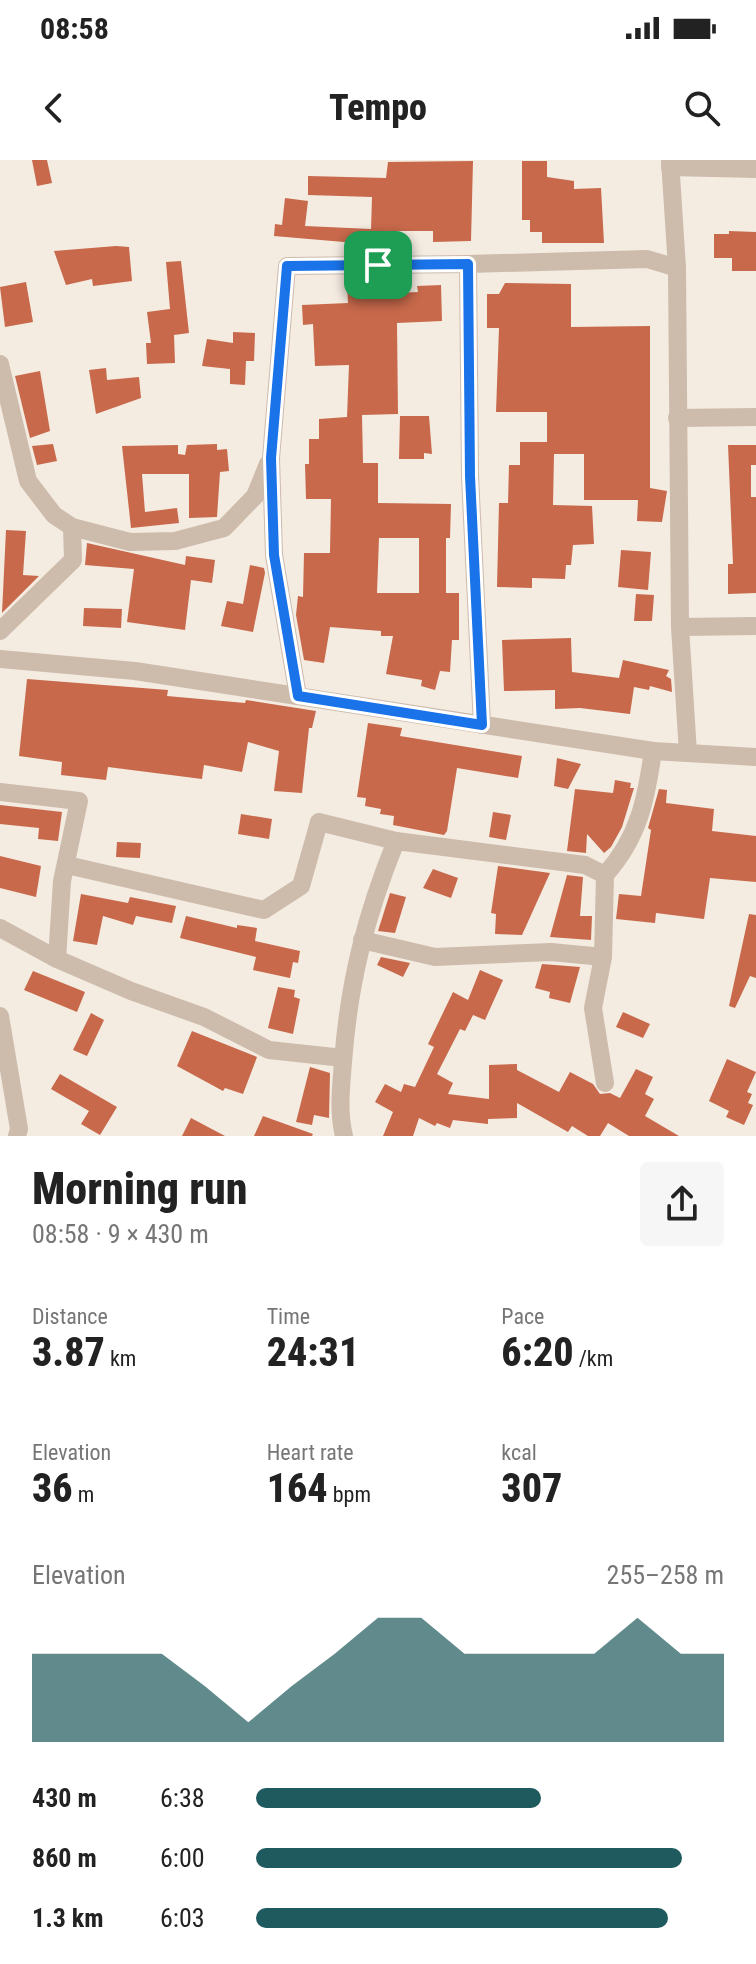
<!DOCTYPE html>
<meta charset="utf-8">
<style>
body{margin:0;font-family:"Roboto Condensed",sans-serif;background:#f6f6f6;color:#222;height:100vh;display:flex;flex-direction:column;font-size:30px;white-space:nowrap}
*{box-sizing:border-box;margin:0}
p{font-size:26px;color:#767676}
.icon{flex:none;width:44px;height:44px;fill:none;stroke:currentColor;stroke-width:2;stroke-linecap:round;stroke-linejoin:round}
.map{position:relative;height:976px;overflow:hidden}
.panel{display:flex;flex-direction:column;background:#fff;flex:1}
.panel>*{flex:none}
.pin{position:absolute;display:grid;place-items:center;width:68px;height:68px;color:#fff;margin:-34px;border-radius:16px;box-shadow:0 4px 12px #0006}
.round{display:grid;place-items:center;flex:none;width:84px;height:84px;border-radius:8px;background:#f6f6f6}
.headline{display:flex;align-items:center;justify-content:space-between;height:136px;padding:0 32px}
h1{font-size:44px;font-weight:800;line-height:60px}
.stats{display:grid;grid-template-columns:repeat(3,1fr);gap:12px;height:136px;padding:8px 32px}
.stats div{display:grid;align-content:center}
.stats b{font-size:40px;font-weight:800}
.stats small{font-size:22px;font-weight:400}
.stats p{font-size:22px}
.chart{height:224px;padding:16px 32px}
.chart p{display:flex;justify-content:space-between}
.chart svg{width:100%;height:144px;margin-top:8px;fill:#1f5a5e;opacity:.7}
ul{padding:0 32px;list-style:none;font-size:26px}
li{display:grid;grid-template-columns:128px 96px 1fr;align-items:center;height:60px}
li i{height:20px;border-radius:10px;background:#1f5a5e}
.status{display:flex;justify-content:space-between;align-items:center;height:56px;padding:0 40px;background:#fff;direction:ltr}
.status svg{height:22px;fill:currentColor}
header{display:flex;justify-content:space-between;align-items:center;height:104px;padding:0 32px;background:#fff;font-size:36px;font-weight:800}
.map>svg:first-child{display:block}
</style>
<div class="status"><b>08:58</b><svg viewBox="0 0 49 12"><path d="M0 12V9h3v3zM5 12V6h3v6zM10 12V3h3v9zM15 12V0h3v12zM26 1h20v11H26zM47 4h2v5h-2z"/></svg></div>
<header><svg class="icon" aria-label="back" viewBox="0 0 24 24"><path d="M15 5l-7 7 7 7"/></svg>Tempo<svg class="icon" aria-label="search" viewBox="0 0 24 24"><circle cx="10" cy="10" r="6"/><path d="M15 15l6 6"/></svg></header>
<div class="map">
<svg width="756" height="976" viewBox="0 0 756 976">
<rect width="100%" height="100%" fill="#f4ebe1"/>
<!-- building -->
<g fill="#c8694b" fill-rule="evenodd">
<path d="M32,0H47L52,23L37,26Z"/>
<path d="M473,1L471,81L433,82V71H391V83L379,85L274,76L275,64L282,65L285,38L308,41L305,66L371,69L372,37L308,35V16L386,18L388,2Z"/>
<path d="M522,1H547V17L574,21V29L601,28L604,83H542V72H530V60H522Z"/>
<path d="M729,71L756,72V111H732V98H714V74H729Z"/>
<path d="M116,86L129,87L132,121L93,126L92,119L66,125L54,91Z"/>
<path d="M181,101L189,173L174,175L175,203L147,204L146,183H151L147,152L170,149L166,102Z"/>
<path d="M26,122L33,162L5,167L0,127Z"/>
<path d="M373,123V134L418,132L417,126L441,125L442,161L397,163L398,254L362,255L363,303H378V343L451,344L450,378H446V433H459V480H452L450,512L440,511L435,530L421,526L422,520L386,514L393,476H381V471L330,467L324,503L304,500L296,455L298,436L303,437L304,393H330L331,339H306L305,304H309V279H319V259L347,257L349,205L315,206L313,164L303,165L302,145L348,143L347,124ZM379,378H419V433H377Z"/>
<path d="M505,123L571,124V167L650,166V328L667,331L662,362L637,361L638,340H584V294H554L553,345L592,346L594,384L573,385L571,405H566L565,419L532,418V428L497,427L499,343H508L509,305H520V282H547V252H496L499,168H487V134H499Z"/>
<path d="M233,172L255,173L254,201H246L245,225L230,224V209L202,206L207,179L233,183Z"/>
<path d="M106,208L107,220L139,217L141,238L96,254L89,210Z"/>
<path d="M40,211L50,271L30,278L15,216Z"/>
<path d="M400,256H429L432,294L424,293V299H399Z"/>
<path d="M53,284L57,301L37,305L32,286Z"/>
<path d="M217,284V290L227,289L229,311L220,312L217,357L189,358V314H142L145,352L177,348L179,363L131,368L122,286L178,285V294L185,295L187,285Z"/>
<path d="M728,285H756V305H751V337H756V433L728,434V404H733Z"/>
<path d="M6,370L26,371L23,415L39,416L2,453Z"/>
<path d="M87,383L185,405L186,396L215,400L212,423L191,420L185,470L127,462L134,409L85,405Z"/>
<path d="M621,390L651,392L648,430L618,427Z"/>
<path d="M250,405L264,408L265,413L253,472L221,466L227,441L243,444Z"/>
<path d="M636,434L654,435L652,461H634Z"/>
<path d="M84,448L122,449L121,468L83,466Z"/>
<path d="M571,478L572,512L619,518L623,500L669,510L666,516L671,519L672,532L650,526L649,530L634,527L630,554L580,548L555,549V530L504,531L502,480Z"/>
<path d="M27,519L168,530L167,536L245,543L246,540L316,551L312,568H309L302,633L274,631L279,591L248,582L242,612L204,605L202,619L108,607L106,620L61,615L62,602L19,596Z"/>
<path d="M368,563L402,568L400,576L522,596L518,618L457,608L447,671L444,675L393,665L394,656L380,654L381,649L365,646L366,638L357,637Z"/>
<path d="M557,598L581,604L568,629L554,626Z"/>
<path d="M615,620L631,623L630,628H634L622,667L611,687L604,693L587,674L586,693L567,691L575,629L613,633Z"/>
<path d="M659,629L667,630L666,643L714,649L712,671L756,676V722L710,718L704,759L656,753L655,763L616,759L619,734L641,736L651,670L648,668Z"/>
<path d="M0,645L62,652L58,681L38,679L39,668L0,664Z"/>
<path d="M493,652L511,655L506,680L489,677Z"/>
<path d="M241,654L272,659L269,679L238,674Z"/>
<path d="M117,682L141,683L140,698L116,697Z"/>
<path d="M0,696L41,706L36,737L0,728Z"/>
<path d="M498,706L550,713L522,775L495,774L496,754L491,753Z"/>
<path d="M433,709L458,718L451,738L423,728Z"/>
<path d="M567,715L583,717L580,756H592L591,780L550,777Z"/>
<path d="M390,733L406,737L395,773L378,771Z"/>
<path d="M81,734L128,743L130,737L176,746L172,763L136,756L133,765L103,756L97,785L73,781Z"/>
<path d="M749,754L756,755V818L750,816L735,848L729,846Z"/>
<path d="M186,756L237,768V765L257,768L255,781L300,791L298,803L293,802L290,818L253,810L256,797L180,778Z"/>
<path d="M381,797L410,803L403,817L377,805Z"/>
<path d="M542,804L580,807L570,843L549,838L550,832L535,828Z"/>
<path d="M480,810L503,820L485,860L473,855L465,871L460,869L437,914L453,923L448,934L489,939V905L517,904V910L559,932L570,912L593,924L600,934L610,933L620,938L636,909L653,917L645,934L654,939L645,956L679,976H629L608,963L600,976H588L572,966L568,972L517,943V958L488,959V964L453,960L450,968L437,963L435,966L419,958L413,976H383L393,952L375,942L385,924L401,932L404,924L415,927L434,887L428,884L453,832L468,840Z"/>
<path d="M33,811L85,832L77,852L24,830Z"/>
<path d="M278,827L295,830L294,837L300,839L293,874L268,868Z"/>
<path d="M623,852L650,864L643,878L616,867Z"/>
<path d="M91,853L104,860L87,896L73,890Z"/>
<path d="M192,871L257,897L243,934L225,928L223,931L177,906Z"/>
<path d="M727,899L756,912L747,932L752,934L748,943L753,945L744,965L726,957L729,951L709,941Z"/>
<path d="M310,907L330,913L329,958L314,955L312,965L296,962Z"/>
<path d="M60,914L117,947L100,975L81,964L89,951L51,929Z"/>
<path d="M263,956L313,974L312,976H254Z"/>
<path d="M191,958L225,976H182Z"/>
</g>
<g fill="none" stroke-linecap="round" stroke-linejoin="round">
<!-- minor -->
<g stroke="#cdbbac" stroke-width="18">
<path d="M670,0L677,108L680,467L688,593"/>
<path d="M670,7L756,9"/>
<path d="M0,204L28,321L54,355L72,367L73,400L0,471"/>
<path d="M677,258L756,257"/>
<path d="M72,367L130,382L175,381L224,368L255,336L268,304"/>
<path d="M680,467L756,466"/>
<path d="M0,499L135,511L653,591L756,597"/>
<path d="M298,536L274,395L271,298L287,106L468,104"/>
<path d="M482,565L470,316L468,104L647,99L677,108"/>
<path d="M0,632L79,641L62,721L57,799"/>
<path d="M67,705L264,750L301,726L319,662L396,681L585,705L605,715"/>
<path d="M0,768L57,799L131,831L204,857L269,890L343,898"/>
<path d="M362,780L435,797L551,792L603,797"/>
<path d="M0,856L19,969L17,976"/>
<path d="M605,923L593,848L603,797L605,715C639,677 646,640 653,591"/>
<path d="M344,976C338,951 341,928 343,902C349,821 366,755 396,681"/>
</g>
</g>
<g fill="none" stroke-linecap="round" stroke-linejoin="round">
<defs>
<path id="route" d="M468,104L470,316L482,565L298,536L274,395L271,298L287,106Z"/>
</defs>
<!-- route casing -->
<use href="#route" stroke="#fff" stroke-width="16"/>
<!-- route -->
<use href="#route" stroke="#1a73e8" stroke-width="10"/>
</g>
</svg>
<div class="pin" style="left:378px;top:105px;background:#1e9e55"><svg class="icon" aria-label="arrive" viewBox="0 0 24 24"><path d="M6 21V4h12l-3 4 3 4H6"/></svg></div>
</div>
<section class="panel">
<div class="headline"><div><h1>Morning run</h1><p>08:58 · 9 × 430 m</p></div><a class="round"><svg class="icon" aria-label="share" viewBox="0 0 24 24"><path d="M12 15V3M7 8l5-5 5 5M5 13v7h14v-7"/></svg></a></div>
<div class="stats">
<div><p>Distance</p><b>3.87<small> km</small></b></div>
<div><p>Time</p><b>24:31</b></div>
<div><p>Pace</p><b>6:20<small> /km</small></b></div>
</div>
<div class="stats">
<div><p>Elevation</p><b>36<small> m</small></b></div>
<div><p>Heart rate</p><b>164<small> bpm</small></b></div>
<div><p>kcal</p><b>307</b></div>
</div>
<div class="chart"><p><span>Elevation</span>255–258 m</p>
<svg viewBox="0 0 160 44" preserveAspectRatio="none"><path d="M0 44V17L10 17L20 17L30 17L40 27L50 38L60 27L70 17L80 6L90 6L100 17L110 17L120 17L130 17L140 6L150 17L160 17V44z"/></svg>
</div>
<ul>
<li><b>430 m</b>6:38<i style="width:61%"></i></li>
<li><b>860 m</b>6:00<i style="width:91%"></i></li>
<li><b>1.3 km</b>6:03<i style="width:88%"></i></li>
</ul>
</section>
